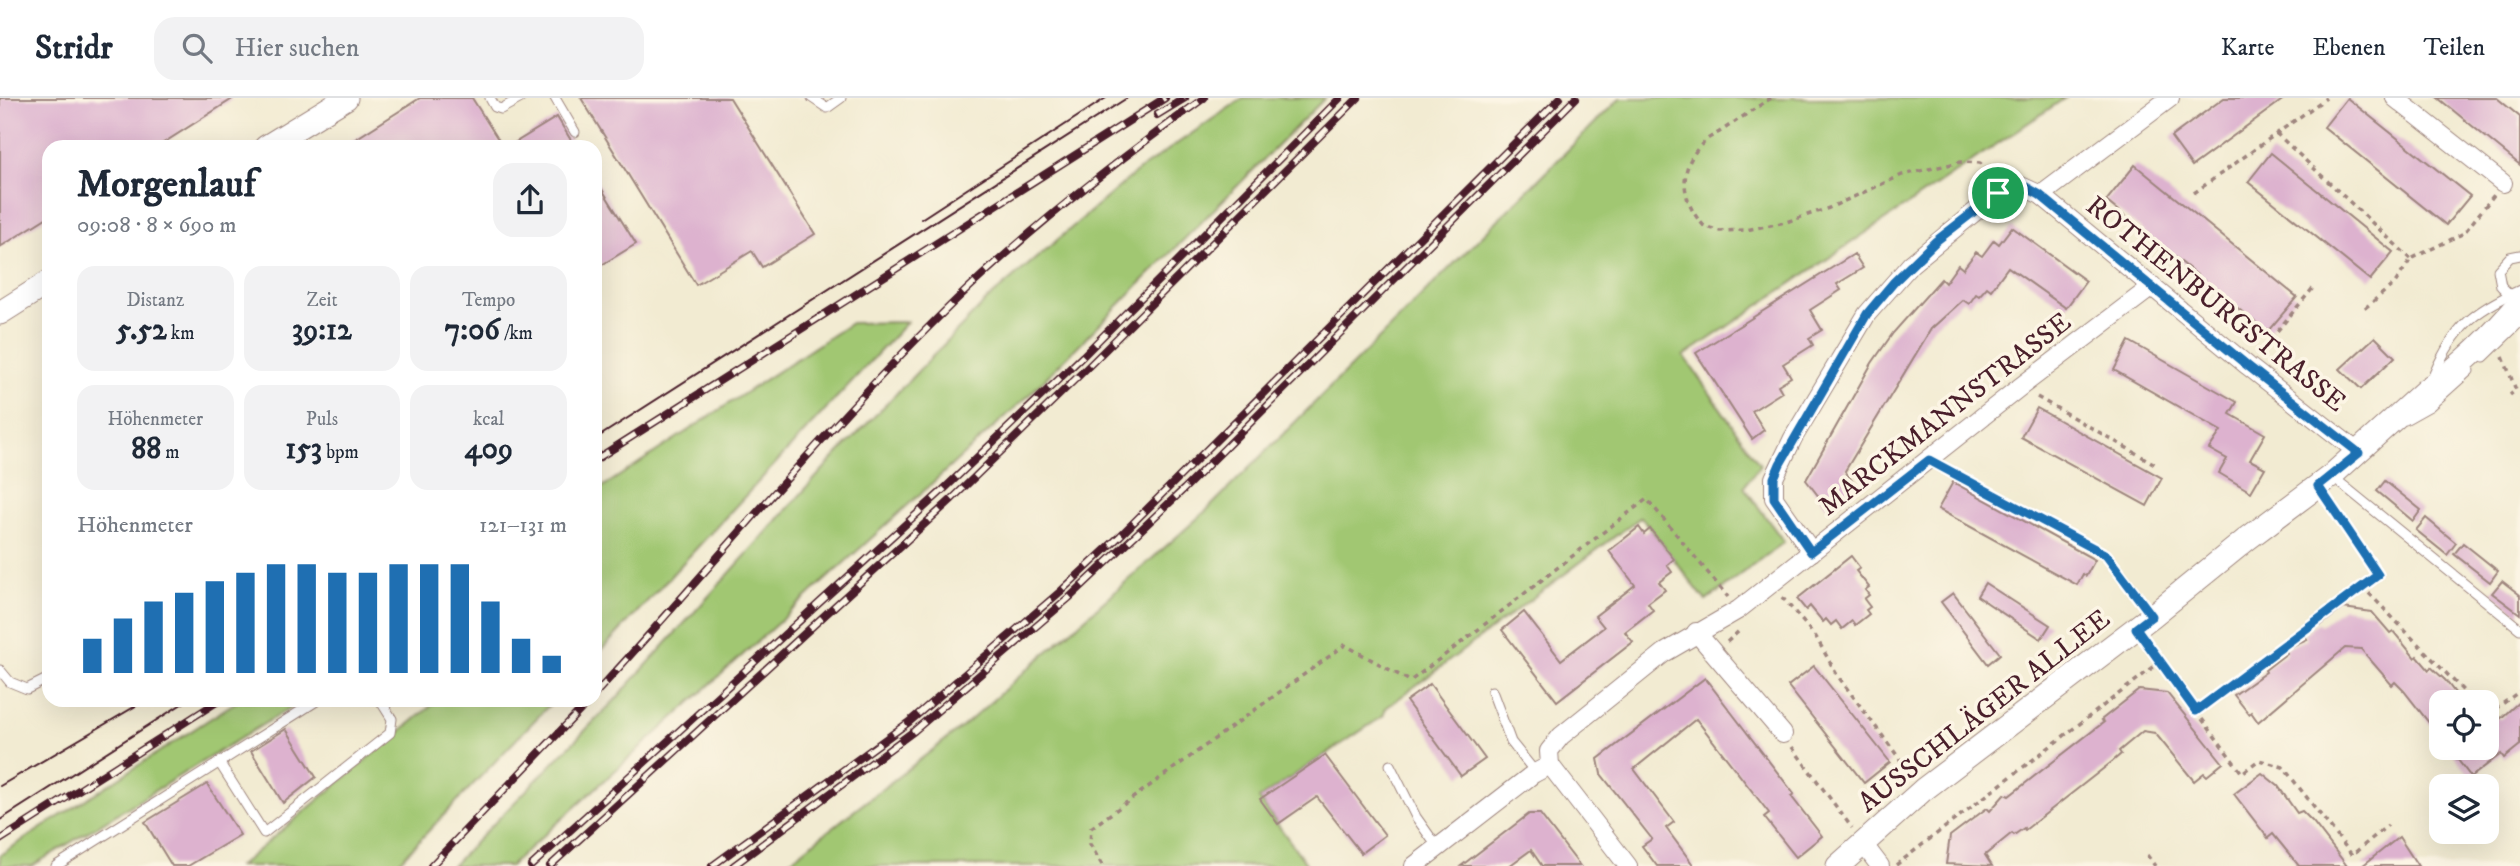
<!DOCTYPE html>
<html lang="de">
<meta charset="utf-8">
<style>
body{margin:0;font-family:"IM FELL DW Pica",serif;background:#f2f2f3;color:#1f2937;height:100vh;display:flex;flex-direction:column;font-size:26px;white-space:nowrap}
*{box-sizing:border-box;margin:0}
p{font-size:23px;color:#747a83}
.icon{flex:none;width:38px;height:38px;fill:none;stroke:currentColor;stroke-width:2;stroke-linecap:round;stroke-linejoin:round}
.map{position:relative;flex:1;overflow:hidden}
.panel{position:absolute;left:42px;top:42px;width:560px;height:567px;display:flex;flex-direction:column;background:#fff;border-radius:21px;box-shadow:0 7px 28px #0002}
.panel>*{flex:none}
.fabs{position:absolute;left:2429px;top:592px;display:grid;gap:14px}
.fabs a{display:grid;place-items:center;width:70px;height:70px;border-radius:14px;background:#fff;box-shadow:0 7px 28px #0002;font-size:35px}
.pin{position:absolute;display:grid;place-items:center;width:60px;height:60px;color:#fff;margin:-30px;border:4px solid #fff;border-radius:50%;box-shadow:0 2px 7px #0007}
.round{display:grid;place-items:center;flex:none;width:74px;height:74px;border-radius:21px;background:#f2f2f3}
.headline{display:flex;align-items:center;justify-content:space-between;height:119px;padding:0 35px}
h1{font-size:38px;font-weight:700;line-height:52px}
.stats{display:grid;grid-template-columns:repeat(3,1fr);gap:10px;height:119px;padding:7px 35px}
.stats div{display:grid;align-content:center;border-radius:18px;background:#f2f2f3;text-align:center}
.stats b{font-size:30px;font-weight:700}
.stats small{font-size:19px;font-weight:400}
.stats p{font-size:19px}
.chart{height:196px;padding:14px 35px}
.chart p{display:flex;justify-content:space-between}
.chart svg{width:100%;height:126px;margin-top:7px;stroke:#1f6fb2;stroke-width:6}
header{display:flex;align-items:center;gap:42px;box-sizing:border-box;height:98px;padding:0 35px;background:#fff;border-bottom:2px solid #e0e1e3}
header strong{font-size:33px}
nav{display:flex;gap:38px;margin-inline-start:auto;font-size:24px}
.search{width:490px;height:63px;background:#f2f2f3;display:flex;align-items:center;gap:18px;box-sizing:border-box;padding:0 24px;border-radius:21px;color:#747a83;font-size:26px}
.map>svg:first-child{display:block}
</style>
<header>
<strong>Stridr</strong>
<div class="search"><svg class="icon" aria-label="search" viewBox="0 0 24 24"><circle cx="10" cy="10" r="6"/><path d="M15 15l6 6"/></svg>Hier suchen</div>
<nav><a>Karte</a><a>Ebenen</a><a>Teilen</a></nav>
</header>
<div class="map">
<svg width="2520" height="768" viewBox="0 0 2520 768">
<rect width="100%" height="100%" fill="#fcf5e5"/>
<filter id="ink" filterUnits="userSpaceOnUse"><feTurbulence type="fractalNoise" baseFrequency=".0143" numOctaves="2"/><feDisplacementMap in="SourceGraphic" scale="14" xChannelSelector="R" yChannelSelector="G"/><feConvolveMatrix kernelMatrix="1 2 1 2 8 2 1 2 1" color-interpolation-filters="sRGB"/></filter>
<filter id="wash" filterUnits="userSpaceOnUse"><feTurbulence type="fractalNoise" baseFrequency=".00686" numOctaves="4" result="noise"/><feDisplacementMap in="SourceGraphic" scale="28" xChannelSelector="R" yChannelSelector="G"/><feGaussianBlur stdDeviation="1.57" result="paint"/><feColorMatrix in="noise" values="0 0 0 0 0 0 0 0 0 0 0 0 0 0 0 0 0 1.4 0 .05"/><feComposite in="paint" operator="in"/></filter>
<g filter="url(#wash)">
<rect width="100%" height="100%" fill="#f2ebd2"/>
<!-- green -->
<g fill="#a1c772" stroke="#76734e" stroke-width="2">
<path d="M1243,0H1325L1027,299L510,768H452L615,602L829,365L986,203L1139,72Z"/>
<path d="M1620,0H2065L1684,258L1760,367L1744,389L1784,444L1706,503L1641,419L1386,610L1383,618L1259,701L1308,768H783L966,626L1208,411Z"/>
<path d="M907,224L614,539L595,559V394L851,225Z"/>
<path d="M239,602H303L32,768H0V757Z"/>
<path d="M438,602H554L395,768H239Z"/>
</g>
<g id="blocks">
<!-- building -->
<g fill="#ddb2cf">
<path d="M0,0H234L157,49H49V118L0,149Z"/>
<path d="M420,0H472L503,49H343Z"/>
<path d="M581,0H730L815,136L762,169L752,153L696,187Z"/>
<path d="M2224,0H2285L2192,68L2171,39Z"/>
<path d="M2347,0L2470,98L2446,127L2324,29Z"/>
<path d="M2438,0H2497L2520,19V67Z"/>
<path d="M557,19L575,49H508Z"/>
<path d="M2271,55L2393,154L2370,182L2248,84Z"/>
<path d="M2135,67L2297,199L2267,234L2106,103Z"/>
<path d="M595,80L636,146L595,171Z"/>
<path d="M2012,129L2086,183L2066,210L2008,169L1991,192L1987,189L1979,198L1976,196L1969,206L1963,202L1931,231L1845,373L1858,391L1830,413L1806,382L1872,265L1893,235L1941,181L1945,185L1958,167L1963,171L1976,154L1982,158L1994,142L1999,146Z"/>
<path d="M1854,156L1863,170L1837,186L1841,192L1810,212L1822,232L1809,240L1813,247L1783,266L1791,279L1778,287L1782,294L1752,313L1764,332L1752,341L1696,255Z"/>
<path d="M2375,239L2395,259L2361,291L2340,271Z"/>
<path d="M2129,243L2237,304L2230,316L2265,336L2250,362L2265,370L2251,394L2219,375L2227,361L2209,351L2221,333L2114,272Z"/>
<path d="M2037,310L2162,380L2147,408L2021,339Z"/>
<path d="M2385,383L2421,412L2413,423L2377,393Z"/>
<path d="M1953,384L2095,462L2086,478L2083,476L2077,487L1938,411Z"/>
<path d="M2426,420L2456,445L2447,457L2416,432Z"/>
<path d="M1639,429L1644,436L1650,431L1674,461L1667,467L1672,474L1659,484L1665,492L1648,505L1653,512L1625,534L1633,544L1557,603L1502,532L1524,514L1561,562L1604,529L1595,518L1635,487L1609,453Z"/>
<path d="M2463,445L2498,473L2490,484L2454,456Z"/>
<path d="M1851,458L1860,470L1856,473L1869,489L1865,492L1869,497L1864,501L1870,509L1866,512L1869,516L1855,527L1852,523L1842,531L1836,523L1831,527L1826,521L1823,524L1810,508L1806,512L1797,501Z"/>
<path d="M2502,483L2520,497V516L2492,495Z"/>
<path d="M1985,485L2050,527L2041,541L1977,498Z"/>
<path d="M1953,495L2000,556L1988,566L1941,504Z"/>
<path d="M2343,510L2372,514L2390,535L2393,533L2415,560L2417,558L2429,572L2431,569L2445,582L2462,604H2441V640L2404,593L2395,584L2392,587L2361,551L2345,550L2258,624L2251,614L2249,616L2234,597L2266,574L2265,572L2287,555L2285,551L2307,541L2304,536L2318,525L2321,527Z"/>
<path d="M1814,568L1890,664L1864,685L1788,588Z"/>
<path d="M1705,580L1794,696L1791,698L1822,738L1796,759L1764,719L1769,715L1696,621L1634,671L1674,724L1666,730L1694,768H1657L1642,748L1652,741L1601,676L1598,661Z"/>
<path d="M1430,586L1485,661L1461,678L1406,603Z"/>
<path d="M2139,592L2167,595L2223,665L2207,678L2204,675L2194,683L2155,635L2143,633L2119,653L2121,656L2113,663L2025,732L2024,730L2014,737L2012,735L1985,757L1992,768L1946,766L1950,738L1987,710L1990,713L2005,696L2009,698L2104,624L2101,622Z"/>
<path d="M2520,603V647L2504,660L2501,656L2471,679L2448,649H2487V633L2496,619L2500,621Z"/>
<path d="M286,631L316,679L283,705L251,653Z"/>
<path d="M1325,657L1385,737L1361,755L1317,699L1278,726L1260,701Z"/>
<path d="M2262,675L2278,688L2297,715L2302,713L2313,724L2347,768H2299L2273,736L2268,740L2234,696Z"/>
<path d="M207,686L240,737L188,768H172L145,724Z"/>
<path d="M1529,716H1540L1580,768H1542L1531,752L1509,768H1461Z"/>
<path d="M2399,739L2418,768H2362L2380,754Z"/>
</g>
</g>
</g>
<g filter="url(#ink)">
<use href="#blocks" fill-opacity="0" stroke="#9e857e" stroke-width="2"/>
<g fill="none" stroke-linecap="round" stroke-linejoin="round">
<defs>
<g id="service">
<path d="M490,0L495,9L501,11L521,0"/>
<path d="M555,0L575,34"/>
<path d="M812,0L827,10L841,0"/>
<path d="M2512,199L2501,188L2498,172L2510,159L2520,157"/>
<path d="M2484,259L2520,224"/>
<path d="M2434,276C2455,228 2474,213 2520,192"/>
<path d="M2405,322L2430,308L2469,273"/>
<path d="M2333,379L2520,531"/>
<path d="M0,572L10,584L27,591L49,580"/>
<path d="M1492,593L1511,644L1536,675"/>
<path d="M219,664L264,735L390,635L392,621L380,602"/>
<path d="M1390,667L1416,719L1438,750"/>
<path d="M56,768L318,602"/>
</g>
<g id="minor">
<path d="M2395,0L2503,85"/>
<path d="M2041,97L2170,0"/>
<path d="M1812,454L1774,400V380L1793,340L1867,216L1911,166L1998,95L2006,90L2021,88L2041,97L2248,268L2359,355"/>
<path d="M1696,534L1783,636"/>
<path d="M1550,667L1549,653L1561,638L1664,555L1738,512L2020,289L2153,188"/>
<path d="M1550,667L1628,768"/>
<path d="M1864,747L1880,768"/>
<path d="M1414,768L1533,676L1550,667"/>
</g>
<g id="tertiary">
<path d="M266,49L346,0"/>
<path d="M0,215L49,184"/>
<path d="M1838,768L1923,692L2152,518L2247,441L2331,378L2427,291C2462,269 2493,236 2520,205"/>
</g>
</defs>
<!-- service casing -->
<use href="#service" stroke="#9e857e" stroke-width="11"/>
<!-- minor casing -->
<use href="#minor" stroke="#9e857e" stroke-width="20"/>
<!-- tertiary casing -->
<use href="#tertiary" stroke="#9e857e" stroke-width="25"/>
<!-- path -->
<g stroke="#9e857e" stroke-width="3.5" stroke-dasharray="5 5" stroke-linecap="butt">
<path d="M1771,0C1754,11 1738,22 1721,33C1715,37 1707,40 1703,45C1677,70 1681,104 1704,128L1720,133L1746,132L1786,124L1829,110L1902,77L1961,64L1980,65L1995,78"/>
<path d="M2276,35L2411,161"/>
<path d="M2194,95L2326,0"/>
<path d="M2365,210L2395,185L2411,161L2464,135L2494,97"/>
<path d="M2258,256L2313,190"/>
<path d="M2503,259L2516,292L2510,297"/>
<path d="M2037,299L2155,366"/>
<path d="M1944,369L2106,457L2140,502"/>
<path d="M2362,488L2474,604"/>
<path d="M1782,499L1816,539L1837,577L1911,676"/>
<path d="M1727,544L1739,533"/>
<path d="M2148,546L2196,613L2378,477L2329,404"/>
<path d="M2196,613L2242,675L2259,662L2283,669L2352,757L2388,727"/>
<path d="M2487,617L2520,593"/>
<path d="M1792,649L1852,730"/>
<path d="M2147,757L2155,768"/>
<path d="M1102,767L1090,746L1091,730L1345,547L1410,583C1490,524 1567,461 1647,401L1728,499"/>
<path d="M1896,767L2160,564"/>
</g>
<!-- service -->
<use href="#service" stroke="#fff" stroke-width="9"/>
<!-- minor -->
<use href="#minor" stroke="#fff" stroke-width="18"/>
<!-- tertiary -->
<use href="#tertiary" stroke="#fff" stroke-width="23"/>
<!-- tram -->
<g stroke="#4a1f2b" stroke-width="2">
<path d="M921,121L1106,0"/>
<path d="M595,341L1127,0"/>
<path d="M0,688L146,602"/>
<path d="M0,722L188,602"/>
</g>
<defs>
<g id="rail">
<path d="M1157,17L1185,0"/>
<path d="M595,362L1165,0"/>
<path d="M595,596C716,465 829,325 957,201C1034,127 1118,62 1204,0"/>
<path d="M0,742L220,602"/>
<path d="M431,768L590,602"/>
<path d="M531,768L943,392L1083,258L1340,0"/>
<path d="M550,768L952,401L1091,266L1358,0"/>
<path d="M712,768L909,624L1061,493L1120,438L1560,0"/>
<path d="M733,768L914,633L1069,500L1184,391L1576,0"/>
</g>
</defs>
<!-- rail casing -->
<use href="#rail" stroke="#4a1f2b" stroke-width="8"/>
<!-- rail -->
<use href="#rail" stroke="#fcf5e5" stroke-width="5" stroke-dasharray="16" stroke-linecap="butt"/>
</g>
</g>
<g fill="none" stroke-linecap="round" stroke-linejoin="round" filter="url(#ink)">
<defs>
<path id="route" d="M2013,88L2026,89L2040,97L2248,268L2359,355L2318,388L2378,477L2196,613L2136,530L2152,518L2106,457L1929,362L1811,454L1774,400V380L1780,366L1867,216L1894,184L1936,143L1998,95Z"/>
</defs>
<!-- route casing -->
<use href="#route" stroke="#fff" stroke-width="14"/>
<!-- route -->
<use href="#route" stroke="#1f6fb2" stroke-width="9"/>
</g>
<g text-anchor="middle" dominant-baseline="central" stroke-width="7" stroke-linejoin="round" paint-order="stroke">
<!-- street labels -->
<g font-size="28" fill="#4a1f2b" stroke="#fcf5e5">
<text transform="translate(2216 206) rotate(39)">ROTHENBURGSTRASSE</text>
<text transform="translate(1945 316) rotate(-38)">MARCKMANNSTRASSE</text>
<text transform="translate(1984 613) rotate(-38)">AUSSCHLÄGER ALLEE</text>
</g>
</g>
</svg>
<div class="fabs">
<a><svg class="icon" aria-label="locate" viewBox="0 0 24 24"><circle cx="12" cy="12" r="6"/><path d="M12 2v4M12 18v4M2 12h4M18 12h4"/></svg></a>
<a><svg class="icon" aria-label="layers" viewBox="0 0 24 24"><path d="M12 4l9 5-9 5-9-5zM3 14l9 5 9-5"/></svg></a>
</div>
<div class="pin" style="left:1998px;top:95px;background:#1e9e55"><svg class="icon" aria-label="arrive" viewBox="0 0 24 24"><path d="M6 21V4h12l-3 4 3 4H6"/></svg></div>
<section class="panel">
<div class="headline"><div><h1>Morgenlauf</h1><p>09:08 · 8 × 690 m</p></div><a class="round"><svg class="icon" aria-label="share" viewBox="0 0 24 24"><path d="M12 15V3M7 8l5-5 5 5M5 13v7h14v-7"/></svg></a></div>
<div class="stats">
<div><p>Distanz</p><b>5.52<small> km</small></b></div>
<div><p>Zeit</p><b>39:12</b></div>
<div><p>Tempo</p><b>7:06<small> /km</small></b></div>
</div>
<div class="stats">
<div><p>Höhenmeter</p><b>88<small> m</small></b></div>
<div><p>Puls</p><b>153<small> bpm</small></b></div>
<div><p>kcal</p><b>409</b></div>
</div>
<div class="chart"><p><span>Höhenmeter</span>121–131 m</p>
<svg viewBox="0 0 160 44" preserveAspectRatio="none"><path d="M5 44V32M15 44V25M25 44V19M35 44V16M45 44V12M55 44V9M65 44V6M75 44V6M85 44V9M95 44V9M105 44V6M115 44V6M125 44V6M135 44V19M145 44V32M155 44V38"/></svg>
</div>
</section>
</div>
